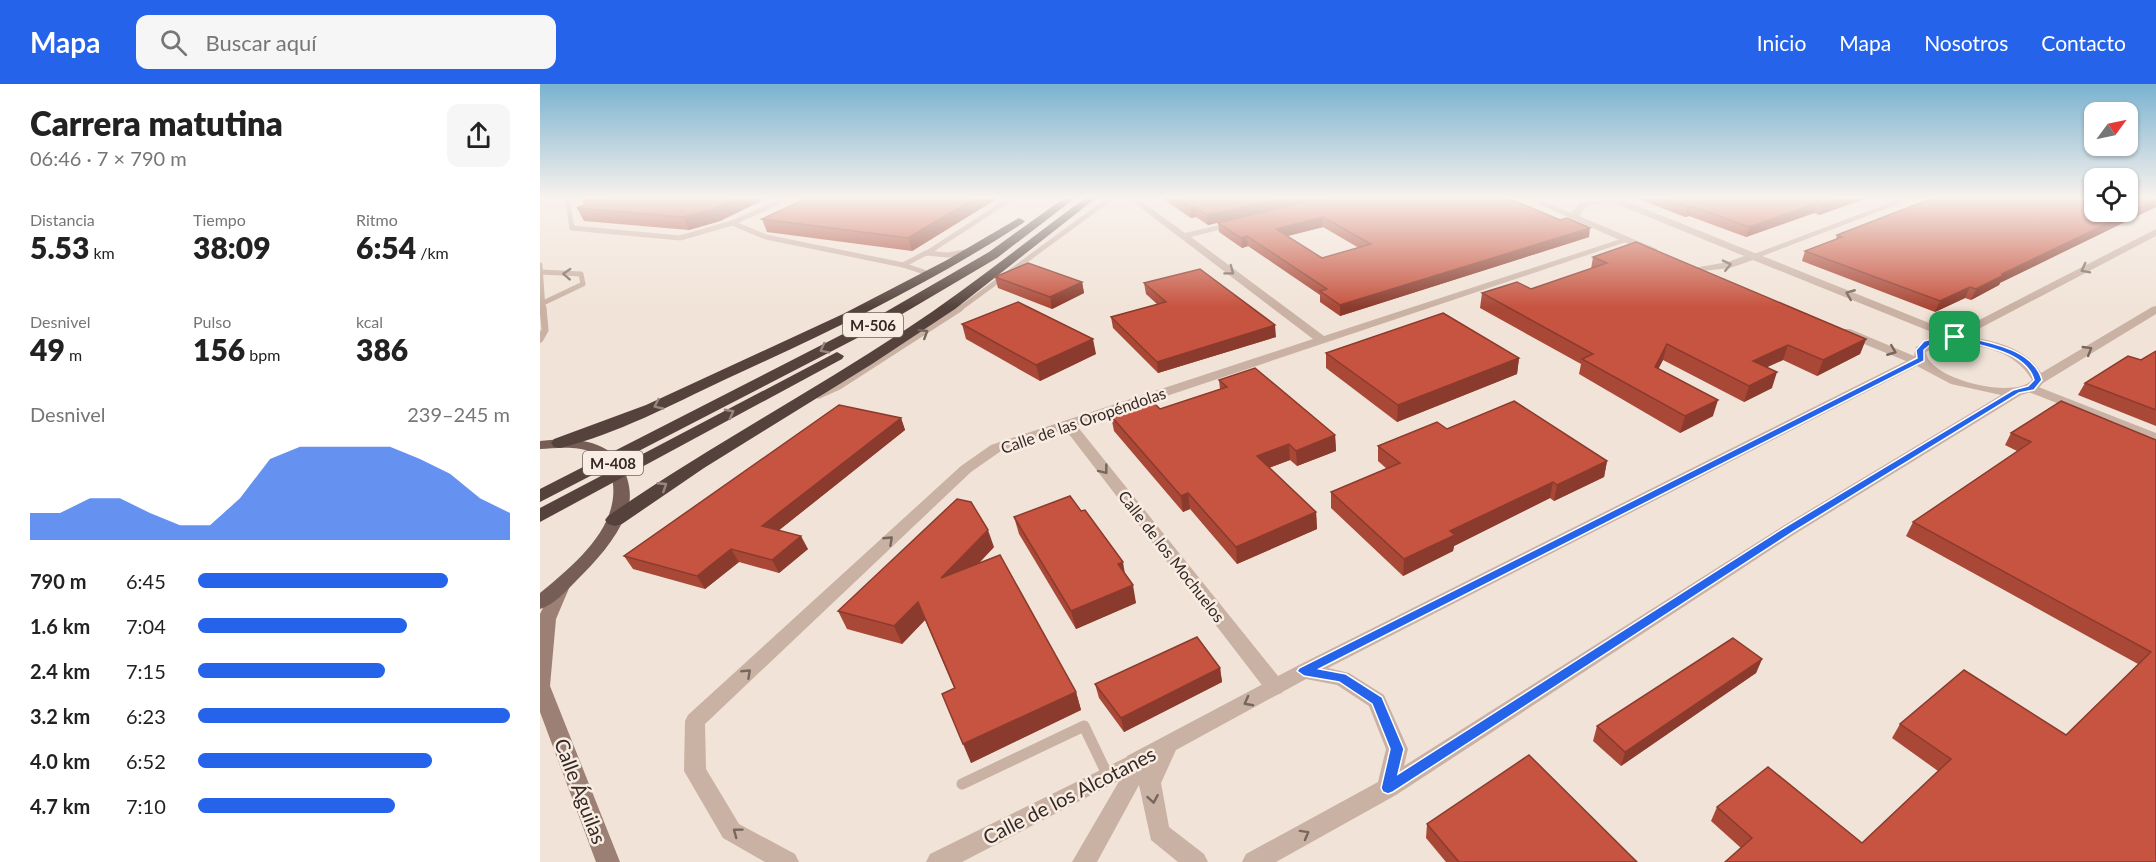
<!DOCTYPE html>
<html lang="es">
<meta charset="utf-8">
<style>
body{margin:0;font-family:Lato,sans-serif;background:#f6f6f6;color:#222;height:100vh;display:flex;flex-direction:column;font-size:22px;white-space:nowrap}
*{box-sizing:border-box;margin:0}
p{font-size:20px;color:#767676}
.icon{flex:none;width:33px;height:33px;fill:none;stroke:currentColor;stroke-width:2;stroke-linecap:round;stroke-linejoin:round}
.map{position:relative;flex:1;overflow:hidden}
.drawer{display:flex;flex-direction:column;background:#fff;width:540px}
.drawer>*{flex:none}
.needle{width:39px;rotate:57deg}
.controls{position:absolute;left:1544px;top:18px;display:grid;gap:12px}
.controls a{display:grid;place-items:center;width:54px;height:54px;border-radius:12px;background:#fff;box-shadow:0 2px 4px #0004;font-size:30px}
.pin{position:absolute;display:grid;place-items:center;width:51px;height:51px;color:#fff;margin:-26px;border-radius:12px;box-shadow:0 3px 9px #0006}
.round{display:grid;place-items:center;flex:none;width:63px;height:63px;border-radius:12px;background:#f6f6f6}
.headline{display:flex;align-items:center;justify-content:space-between;height:102px;padding:0 30px}
h1{font-size:33px;font-weight:800;line-height:45px}
.figures{display:grid;grid-template-columns:repeat(3,1fr);gap:9px;height:102px;padding:6px 30px}
.figures div{display:grid;align-content:center}
.figures b{font-size:30px;font-weight:800}
.figures small{font-size:16px;font-weight:400}
.figures p{font-size:16px}
.chart{height:168px;padding:12px 30px}
.chart p{display:flex;justify-content:space-between}
.chart svg{width:100%;height:108px;margin-top:6px;fill:#2563eb;opacity:.7}
ul{padding:0 30px;list-style:none;font-size:20px}
li{display:grid;grid-template-columns:96px 72px 1fr;align-items:center;height:45px}
li i{height:15px;border-radius:8px;background:#2563eb}
header{display:flex;align-items:center;gap:36px;box-sizing:border-box;height:84px;padding:0 30px;background:#2563eb;color:#fff}
header strong{font-size:28px}
nav{display:flex;gap:33px;margin-inline-start:auto;font-size:21px}
.search{width:420px;height:54px;background:#f6f6f6;display:flex;align-items:center;gap:15px;box-sizing:border-box;padding:0 21px;border-radius:12px;color:#767676;font-size:22px}
main{display:flex;flex:1;min-height:0}
.map>svg:first-child{display:block}
</style>
<header>
<strong>Mapa</strong>
<div class="search"><svg class="icon" aria-label="search" viewBox="0 0 24 24"><circle cx="10" cy="10" r="6"/><path d="M15 15l6 6"/></svg>Buscar aquí</div>
<nav><a>Inicio</a><a>Mapa</a><a>Nosotros</a><a>Contacto</a></nav>
</header>
<main>
<section class="drawer">
<div class="headline"><div><h1>Carrera matutina</h1><p>06:46 · 7 × 790 m</p></div><a class="round"><svg class="icon" aria-label="share" viewBox="0 0 24 24"><path d="M12 15V3M7 8l5-5 5 5M5 13v7h14v-7"/></svg></a></div>
<div class="figures">
<div><p>Distancia</p><b>5.53<small> km</small></b></div>
<div><p>Tiempo</p><b>38:09</b></div>
<div><p>Ritmo</p><b>6:54<small> /km</small></b></div>
</div>
<div class="figures">
<div><p>Desnivel</p><b>49<small> m</small></b></div>
<div><p>Pulso</p><b>156<small> bpm</small></b></div>
<div><p>kcal</p><b>386</b></div>
</div>
<div class="chart"><p><span>Desnivel</span>239–245 m</p>
<svg viewBox="0 0 160 44" preserveAspectRatio="none"><path d="M0 44V33L10 33L20 27L30 27L40 33L50 38L60 38L70 27L80 11L90 6L100 6L110 6L120 6L130 11L140 17L150 27L160 33V44z"/></svg>
</div>
<ul>
<li><b>790 m</b>6:45<i style="width:80%"></i></li>
<li><b>1.6 km</b>7:04<i style="width:67%"></i></li>
<li><b>2.4 km</b>7:15<i style="width:60%"></i></li>
<li><b>3.2 km</b>6:23<i style="width:100%"></i></li>
<li><b>4.0 km</b>6:52<i style="width:75%"></i></li>
<li><b>4.7 km</b>7:10<i style="width:63%"></i></li>
</ul>
</section>
<div class="map">
<svg width="1616" height="778" viewBox="0 0 1616 778">
<rect width="100%" height="100%" fill="#f1e3d7"/>
<g fill="none" stroke-linecap="round" stroke-linejoin="round">
<!-- service-far2 -->
<g stroke="#c9b1a4" stroke-width="5">
<path d="M27,114L32,144L140,154L192,139"/>
<path d="M248,114L192,139L226,153L363,181"/>
<path d="M387,169L472,114"/>
<path d="M0,181L3,226"/>
<path d="M1,188L41,190L43,200L3,219"/>
<path d="M384,195V188L363,181L386,169L408,171L430,167"/>
<path d="M418,226L571,114"/>
</g>
<!-- service-far1 -->
<g stroke="#c9b1a4" stroke-width="7">
<path d="M0,255L5,246L3,224"/>
<path d="M279,311L299,302L420,224"/>
</g>
<!-- service -->
<path stroke="#c9b1a4" stroke-width="11" d="M422,700L544,642L568,692"/>
<!-- minor -->
<g fill="#c9b1a4" fill-rule="evenodd">
<path d="M588,114H597L645,149L701,136V140L651,153L784,252L1084,154L1092,156L537,342L742,597L745,603L742,609L735,611L728,609L525,345L461,367L431,388L165,640L166,685L199,740L255,770L259,778H225L183,754L144,687L145,637L148,631L421,382L451,361L773,255Z"/>
<path d="M1363,114H1374L1220,173L1211,171Z"/>
<path d="M1491,300L1616,349V358L1486,307L1484,304Z"/>
<path d="M595,669L603,672L606,678L603,684L422,778H386L390,770Z"/>
</g>
<!-- tertiary -->
<path fill="#c9b1a4" fill-rule="evenodd" d="M985,114H996L1031,129L1040,118L1078,114L1414,249L1616,145V152L1425,252C1452,256 1486,263 1501,289L1612,223L1616,222V230L1503,299L1497,306L1481,311L1255,450L856,711L736,778H702L706,770L838,698L846,665L829,622L797,601L766,595L636,666L621,699L629,743L664,770L668,778H638L611,756L599,701L557,778H532L581,694L587,672L757,582L1366,277L1302,251V245H1310L1374,272L1376,263L1388,256L1404,253L1213,176L1190,184L1153,188V184L1188,178L1204,172L1072,118L1046,122L1039,132L1117,165V169H1109ZM1408,259C1439,260 1475,266 1492,296C1474,316 1388,295 1386,268L1396,262ZM1377,282L1411,300L1461,311L1243,442L864,682L868,665L844,611L809,589L788,584Z"/>
<!-- secondary -->
<path fill="#9c8075" fill-rule="evenodd" d="M21,496L27,498L30,502L16,535L10,602L80,778H56L0,628V530L15,498Z"/>
<!-- primary -->
<path fill="#765e56" fill-rule="evenodd" d="M21,355C51,356 78,362 87,394C91,407 91,418 86,430C76,456 55,478 36,497C26,507 14,521 0,525V509C34,481 85,440 71,390C62,359 26,363 0,365V357Z"/>
<!-- motorway -->
<g fill="#55423c" fill-rule="evenodd">
<path d="M524,114H535L457,174L352,236L0,418V405L342,230L449,168Z"/>
<path d="M545,114H556L415,225L332,280L164,384L82,440L75,442L68,440L65,436L68,432C165,365 268,310 365,246C428,205 485,158 545,114Z"/>
<path d="M479,134L485,137L483,139C388,201 287,249 184,296C131,321 77,350 20,364L14,363L11,359L14,355L106,321L303,230L407,176Z"/>
<path d="M297,268L304,272L302,275L0,438V424Z"/>
</g>
</g>
<!-- wall -->
<g fill="#aa4837" fill-rule="evenodd">
<path d="M41,114H227L180,137L149,146L44,137L37,124L47,120H44Z"/>
<path d="M267,114H458L372,167L227,148L222,135Z"/>
<path d="M622,114H781L668,141L656,133L651,134Z"/>
<path d="M783,114L1049,153L800,232L780,218V211L708,162L702,164L679,148L678,139ZM783,143L819,164L782,174L747,152Z"/>
<path d="M1101,114H1327L1279,131L1274,129L1206,153L1149,132L1145,133L1101,116Z"/>
<path d="M1297,151L1460,199L1459,201L1431,216L1425,214L1395,228L1262,177L1265,167L1296,155Z"/>
<path d="M1053,173L1326,255L1320,270L1277,292L1243,276L1227,283L1232,304L1204,318L1123,276L1118,285L1173,332L1140,349L1039,290L1041,280L940,224L942,209L991,205L1051,185Z"/>
<path d="M455,193L542,198L544,209L512,225L458,204Z"/>
<path d="M604,199L736,253L618,289L573,244L571,233L617,220L606,210Z"/>
<path d="M422,240L556,270L500,297L426,255Z"/>
<path d="M1616,267V342L1538,311L1545,299L1601,276Z"/>
<path d="M786,269L979,274L977,290L857,338L786,284Z"/>
<path d="M679,296L795,351L796,367L757,382L750,376L729,384L776,428L777,445L697,480L650,425L643,428L574,347L571,332L620,325L680,305Z"/>
<path d="M361,334L365,346L239,446L268,465L239,489L199,478L165,505L93,485L84,472Z"/>
<path d="M907,345L1067,377L1064,393L1014,417L1010,414L914,462L913,467L863,492L791,424V408L847,385L838,377V362Z"/>
<path d="M1471,349L1616,356V778L1201,764L1171,737L1177,723L1322,759L1398,687L1352,654L1360,640L1526,651L1598,580L1366,452L1373,438L1477,367L1465,361Z"/>
<path d="M474,433L585,490L596,519L536,545L479,450Z"/>
<path d="M454,463L438,480L536,608L541,626L431,679L414,604L385,536L362,560L307,545L298,527Z"/>
<path d="M1222,575L1216,589L1081,682L1053,657L1057,642Z"/>
<path d="M680,584L682,598L584,648L559,614L555,600Z"/>
<path d="M887,740L1097,778H906L886,754Z"/>
</g>
<!-- shaded-wall -->
<g fill="#8b3b2d">
<path d="M197,114H227L180,137L149,146L143,133Z"/>
<path d="M435,114H458L372,167L368,154Z"/>
<path d="M743,114H781L668,141L667,131Z"/>
<path d="M1302,114H1327L1279,131L1282,121Z"/>
<path d="M1616,116V123L1460,199L1459,201L1431,216L1436,205L1462,190Z"/>
<path d="M1277,119L1274,129L1206,153L1209,143Z"/>
<path d="M1152,122L1149,132L1145,133L1147,123Z"/>
<path d="M655,123L656,133L651,134L650,124Z"/>
<path d="M783,133V143L736,155V145Z"/>
<path d="M1050,144L1049,153L800,232V221Z"/>
<path d="M707,152L708,162L702,164L701,154Z"/>
<path d="M542,198L544,209L512,225L510,213Z"/>
<path d="M1430,203L1425,214L1395,228L1400,217Z"/>
<path d="M735,241L736,253L618,289L617,278Z"/>
<path d="M553,255L556,270L500,297L496,281Z"/>
<path d="M1326,255L1320,270L1277,292L1283,276Z"/>
<path d="M1127,260L1123,276L1111,299L1115,283Z"/>
<path d="M1248,261L1243,276L1208,292L1213,277Z"/>
<path d="M979,274L977,290L857,338L858,321Z"/>
<path d="M1237,288L1232,304L1204,318L1209,302Z"/>
<path d="M1178,316L1173,332L1140,349L1145,332Z"/>
<path d="M361,334L365,346L228,455L222,442Z"/>
<path d="M795,351L796,367L757,382L756,367Z"/>
<path d="M749,360L750,376L718,388L717,372Z"/>
<path d="M1067,377L1064,393L1014,417L1017,401Z"/>
<path d="M1013,398L1010,414L914,462L913,467L863,492L864,475L910,447Z"/>
<path d="M648,409L650,425L643,428L641,412Z"/>
<path d="M776,428L777,445L697,480L696,463Z"/>
<path d="M448,446L454,463L408,512L401,494Z"/>
<path d="M261,452L268,465L239,489L232,476Z"/>
<path d="M191,465L199,478L165,505L157,492Z"/>
<path d="M583,478L586,496L578,480Z"/>
<path d="M593,501L596,519L536,545L531,527Z"/>
<path d="M378,518L385,536L362,560L354,542Z"/>
<path d="M1222,575L1216,589L1081,682L1085,668Z"/>
<path d="M680,584L682,598L584,648L581,634Z"/>
<path d="M536,608L541,626L431,679L423,660Z"/>
</g>
<!-- building -->
<g fill="#c65440" stroke="#8b3b2d" stroke-width="1.5" fill-rule="evenodd">
<path d="M63,114H197L174,125L143,133L37,124Z"/>
<path d="M267,114H435L368,154L222,135Z"/>
<path d="M634,114H743L667,131L655,123L650,124Z"/>
<path d="M782,114H968L1020,136L1027,134L1050,144L800,221L780,207L787,205L707,152L701,154L678,139ZM783,133L831,160L782,174L736,145Z"/>
<path d="M1122,114H1302L1282,121L1277,119L1209,143L1152,122L1147,123Z"/>
<path d="M1393,114H1554V128H1587V114H1616V116L1462,190L1464,191L1436,205L1430,203L1400,217L1265,167L1302,153L1297,151Z"/>
<path d="M1096,158L1326,255L1283,276L1248,261L1213,277L1237,288L1209,302L1127,260L1115,283L1178,316L1145,332L1042,275L1053,270L942,209L977,198L991,205L1067,179L1053,173Z"/>
<path d="M488,179L542,198L510,213L455,193Z"/>
<path d="M660,185L735,241L617,278L571,233L626,218L604,199Z"/>
<path d="M478,218L553,255L496,281L422,240Z"/>
<path d="M903,229L979,274L858,321L786,269Z"/>
<path d="M1616,267V326L1545,299L1588,272L1601,276Z"/>
<path d="M715,284L795,351L756,367L749,360L717,372L776,428L696,463L648,409L641,412L571,332L613,318L620,325L687,303L679,296Z"/>
<path d="M974,317L1067,377L1017,401L1013,398L910,447L915,451L864,475L791,408L860,379L838,362L897,338L907,345Z"/>
<path d="M1521,317L1616,356V778H1185L1212,754L1177,723L1228,683L1322,759L1411,675L1360,640L1424,586L1526,651L1611,568L1373,438L1491,358L1471,349Z"/>
<path d="M299,321L361,334L222,442L261,452L232,476L191,465L157,492L84,472Z"/>
<path d="M530,412L541,427L545,426L583,478L578,480L593,501L531,527L474,433Z"/>
<path d="M417,415L431,418L448,446L401,494L460,471L536,608L423,660L402,610L415,604L378,518L354,542L298,527Z"/>
<path d="M657,553L680,584L581,634L555,600Z"/>
<path d="M1193,554L1222,575L1085,668L1057,642Z"/>
<path d="M989,671L1097,778H919L887,740Z"/>
</g>
<!-- one-way arrows -->
<defs><path id="oneway-chevron" d="M-2-3.5L2.5 0L-2 3.5" fill="none" stroke-width="1.6" stroke-linecap="round" stroke-linejoin="round" transform="scale(1.5)"/></defs>
<g stroke="#77665e">
<use href="#oneway-chevron" transform="translate(1187 181) rotate(-13)"/>
<use href="#oneway-chevron" transform="translate(1545 185) rotate(153)"/>
<use href="#oneway-chevron" transform="translate(690 187) rotate(37)"/>
<use href="#oneway-chevron" transform="translate(27 190) rotate(-177)"/>
<use href="#oneway-chevron" transform="translate(1310 210) rotate(-158)"/>
<use href="#oneway-chevron" transform="translate(384 249) rotate(-32)"/>
<use href="#oneway-chevron" transform="translate(1548 266) rotate(-31)"/>
<use href="#oneway-chevron" transform="translate(1352 267) rotate(22)"/>
<use href="#oneway-chevron" transform="translate(564 386) rotate(52)"/>
<use href="#oneway-chevron" transform="translate(349 456) rotate(-43)"/>
<use href="#oneway-chevron" transform="translate(207 589) rotate(-43)"/>
<use href="#oneway-chevron" transform="translate(708 618) rotate(152)"/>
<use href="#oneway-chevron" transform="translate(613 715) rotate(80)"/>
<use href="#oneway-chevron" transform="translate(197 748) rotate(-143)"/>
<use href="#oneway-chevron" transform="translate(765 750) rotate(-29)"/>
</g>
<g stroke="#97867f">
<use href="#oneway-chevron" transform="translate(284 265) rotate(153)"/>
<use href="#oneway-chevron" transform="translate(118 321) rotate(155)"/>
<use href="#oneway-chevron" transform="translate(190 329) rotate(-28)"/>
<use href="#oneway-chevron" transform="translate(123 402) rotate(-33)"/>
</g>
<!-- sky -->
<linearGradient id="sky" x2="0" y2="1"><stop stop-color="#7ab2d0"/><stop offset="0.51" stop-color="#f9f2ed"/><stop offset="1" stop-color="#f9f2ed" stop-opacity="0"/></linearGradient>
<rect width="1616" height="223" fill="url(#sky)"/>
<!-- route -->
<path fill="#2563eb" stroke="#fff" stroke-width="1.5" fill-rule="evenodd" d="M1415,250C1444,258 1493,263 1502,296L1494,306L1479,309L1253,448L853,708L848,710L843,708L841,704L850,665L832,620L799,598L764,592L757,587L759,584L1377,274L1376,266L1384,257ZM1415,255C1440,262 1486,267 1494,296L1488,302L1473,306L1245,443L858,690L864,665L842,613L806,590L779,585L1384,277V266L1390,261Z"/>
<g text-anchor="middle" dominant-baseline="central" stroke-width="5" stroke-linejoin="round" paint-order="stroke">
<!-- shield labels -->
<g fill="#f9ede3" stroke="#6f645e" stroke-width="1.5">
<rect x="303" y="229" width="60" height="24" rx="4.5"/>
<rect x="43" y="367" width="60" height="24" rx="4.5"/>
</g>
<g font-size="15" font-weight="bold" fill="#342925">
<text x="333" y="241">M-506</text>
<text x="73" y="379">M-408</text>
</g>
<!-- street labels -->
<g font-size="16" fill="#342925" stroke="#f9ede3">
<text transform="translate(543 336) rotate(-19)">Calle de las Oropéndolas</text>
<text transform="translate(632 472) rotate(52)">Calle de los Mochuelos</text>
</g>
<!-- near-street labels -->
<g font-size="20" fill="#342925" stroke="#f9ede3">
<text transform="translate(41 707) rotate(69)">Calle Águilas</text>
<text transform="translate(529 711) rotate(-27)">Calle de los Alcotanes</text>
</g>
</g>
</svg>
<div class="controls">
<a><svg class="needle" viewBox="-14 -14 28 28"><path d="M0-13l5 13h-10z" fill="#e53935"/><path d="M0 13l5-13h-10z" fill="#767676"/></svg></a>
<a><svg class="icon" aria-label="locate" viewBox="0 0 24 24"><circle cx="12" cy="12" r="6"/><path d="M12 2v4M12 18v4M2 12h4M18 12h4"/></svg></a>
</div>
<div class="pin" style="left:1415px;top:253px;background:#1e9e55"><svg class="icon" aria-label="arrive" viewBox="0 0 24 24"><path d="M6 21V4h12l-3 4 3 4H6"/></svg></div>
</div>
</main>
